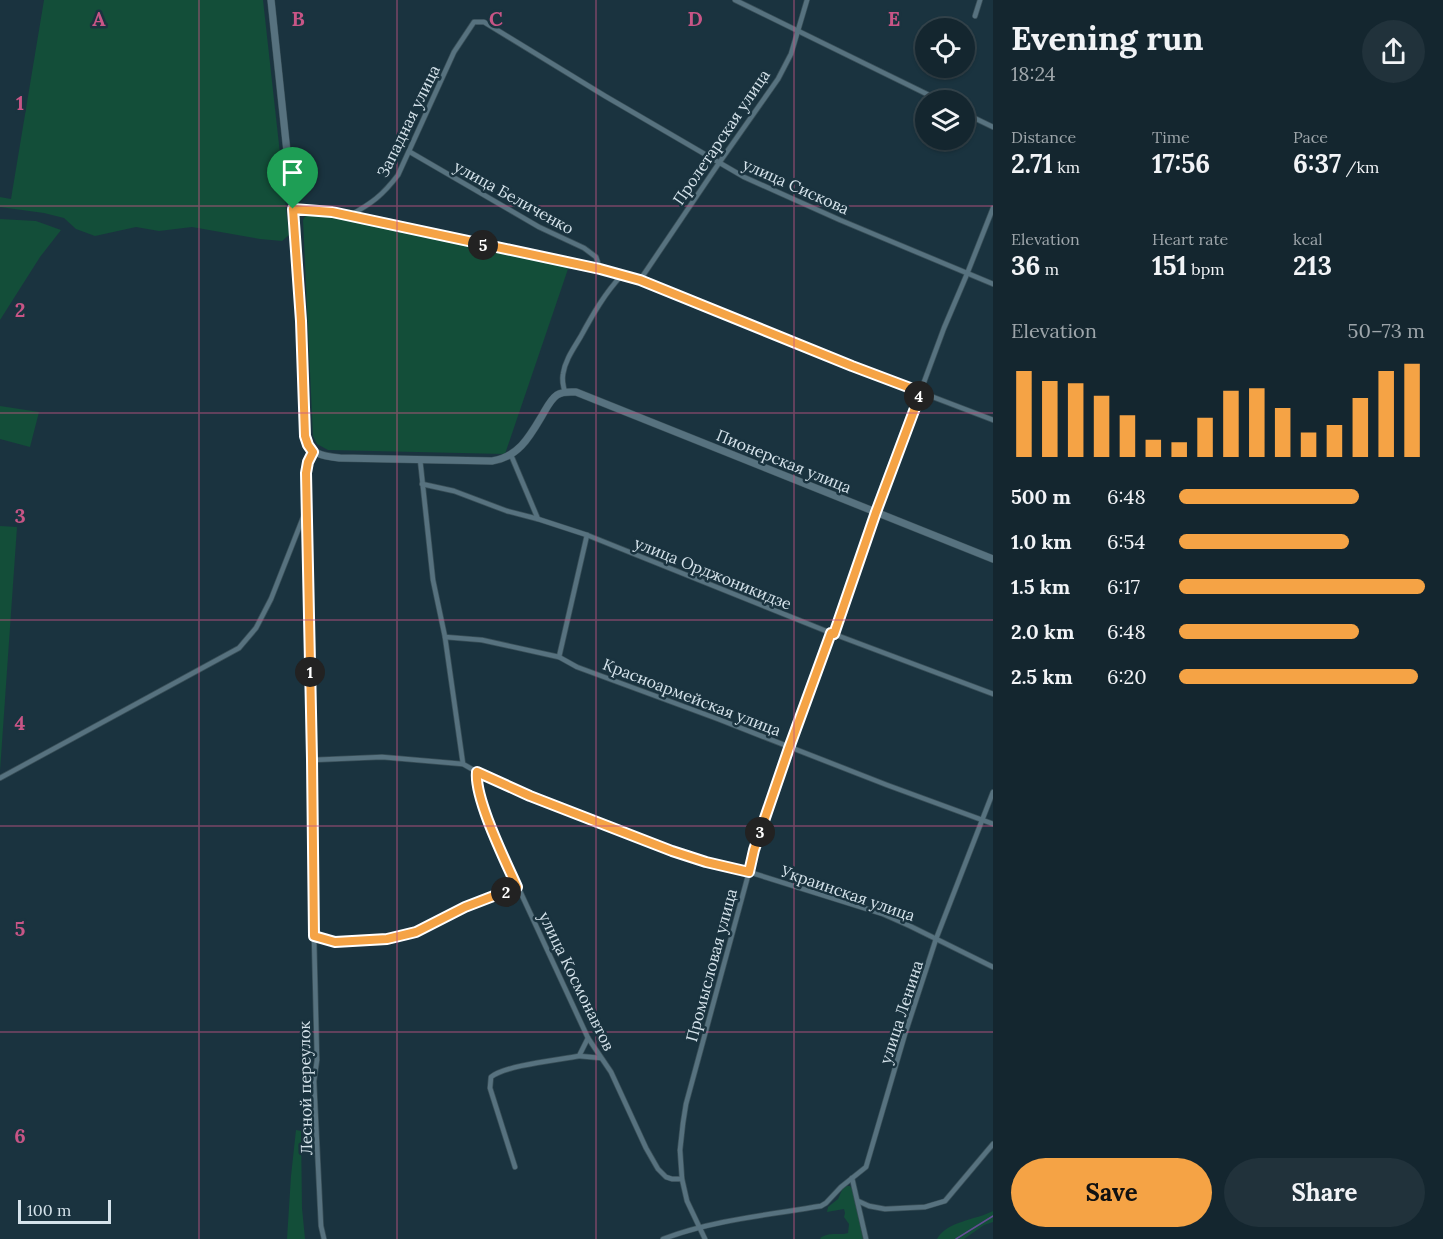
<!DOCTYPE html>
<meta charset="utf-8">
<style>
body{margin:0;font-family:Lora,serif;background:#21323b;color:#f1f3f6;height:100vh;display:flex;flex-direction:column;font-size:22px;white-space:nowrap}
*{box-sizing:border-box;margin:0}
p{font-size:20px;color:#9da5aa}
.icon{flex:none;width:33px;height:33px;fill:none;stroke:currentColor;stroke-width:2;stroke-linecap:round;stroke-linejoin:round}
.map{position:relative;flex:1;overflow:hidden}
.drawer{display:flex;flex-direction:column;background:#14262f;width:450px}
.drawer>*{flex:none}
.fabs{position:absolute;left:915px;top:18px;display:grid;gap:12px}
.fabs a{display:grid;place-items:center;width:60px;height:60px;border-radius:50%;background:#14262f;box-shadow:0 2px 4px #0004,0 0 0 2px #33434b;font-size:30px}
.scale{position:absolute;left:18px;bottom:15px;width:93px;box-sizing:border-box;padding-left:6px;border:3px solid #d5e3eb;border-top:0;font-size:16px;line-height:21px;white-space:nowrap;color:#d5e3eb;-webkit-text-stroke:4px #1a333f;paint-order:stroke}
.pin{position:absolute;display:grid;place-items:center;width:51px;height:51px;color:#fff;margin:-62px -26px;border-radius:50% 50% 50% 0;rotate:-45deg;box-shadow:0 0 6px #0007}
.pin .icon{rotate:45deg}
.km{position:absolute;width:30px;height:30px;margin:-15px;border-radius:50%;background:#222;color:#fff;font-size:16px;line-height:30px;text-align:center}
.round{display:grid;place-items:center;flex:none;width:63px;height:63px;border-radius:32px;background:#21323b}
.head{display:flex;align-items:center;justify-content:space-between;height:102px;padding:0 18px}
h1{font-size:33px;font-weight:800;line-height:45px}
.figures{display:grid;grid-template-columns:repeat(3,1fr);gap:9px;height:102px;padding:6px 18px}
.figures div{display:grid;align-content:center}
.figures b{font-size:26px;font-weight:800}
.figures small{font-size:16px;font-weight:400}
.figures p{font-size:16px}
.chart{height:168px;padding:12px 18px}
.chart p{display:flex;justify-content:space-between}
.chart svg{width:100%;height:108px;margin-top:6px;stroke:#f5a345;stroke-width:6}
.cta{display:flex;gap:12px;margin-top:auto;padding:12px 18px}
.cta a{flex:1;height:69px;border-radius:36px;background:#f5a345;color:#111;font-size:24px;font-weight:800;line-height:69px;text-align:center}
.cta a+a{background:#21323b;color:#f1f3f6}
ul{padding:0 18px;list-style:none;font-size:20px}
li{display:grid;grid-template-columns:96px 72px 1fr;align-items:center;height:45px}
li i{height:15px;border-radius:8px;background:#f5a345}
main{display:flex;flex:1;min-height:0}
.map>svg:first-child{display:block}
</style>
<main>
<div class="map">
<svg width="993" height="1239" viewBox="0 0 993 1239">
<rect width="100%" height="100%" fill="#1a333f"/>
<!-- green -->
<g fill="#134e39">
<path d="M44,0H263L289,235L282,241L260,239L192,227L159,231L136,227L95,236L76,229L64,218L44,213L0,207V197L11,199Z"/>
<path d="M311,214L339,217L569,266L505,454L328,450L317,444L313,436L303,220L306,215Z"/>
<path d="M0,219L36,221L61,230L40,257L0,320Z"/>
<path d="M0,406L39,412L30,447L0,439Z"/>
<path d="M0,526L17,527L0,771Z"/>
<path d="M296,1130L301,1131L302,1208L305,1239H287L291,1176Z"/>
<path d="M847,1186H850L853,1190L863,1239H821L820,1238C831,1231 838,1236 848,1233L849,1224L844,1217L845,1213L844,1209L827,1212L828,1207L838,1199L843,1188Z"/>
<path d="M993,1211V1222L984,1225L964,1239H937C947,1221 976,1220 993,1211Z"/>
</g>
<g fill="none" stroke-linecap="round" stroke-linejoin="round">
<!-- stream -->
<path stroke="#644f95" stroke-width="1.5" d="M956,1239L993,1216"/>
<defs>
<g id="street">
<path d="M735,0L939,100"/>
<path d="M975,16L980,0"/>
<path d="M964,113L993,127"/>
<path d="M410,152L539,227L584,248L596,257L600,269"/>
<path d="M293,209L309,210L349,216L600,269L640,280L852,366L993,420"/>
<path d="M349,216C372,203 382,196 398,175L454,52L474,22H484L605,96L744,177L840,220L993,284"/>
<path d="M640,280L719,163L778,79L791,54L807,0"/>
<path d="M565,392C563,386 562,380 563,374C565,360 574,348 581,336C593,314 605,293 622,275"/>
<path d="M313,451L308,462L306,473L312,760L314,936L317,1060L314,1081L321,1226L324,1239"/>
<path d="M511,455L538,519"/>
<path d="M420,459L433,580L445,637L463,764"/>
<path d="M422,484L454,491L507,511L538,519L587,535L831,633L993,694"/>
<path d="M834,634L876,512L944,328L967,274L993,208"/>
<path d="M445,637L482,640L559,657L577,667L718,719L887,785L993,824"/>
<path d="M559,657L587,535"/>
<path d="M312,760L382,757L463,764L477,772L530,796L672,851L706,862L749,872L883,914L910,926L993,967"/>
<path d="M477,772C475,791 488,819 495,837L588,1038L611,1072L646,1148L658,1169L666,1177L672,1179H682"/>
<path d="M0,778L239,648L256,628L271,599L306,510"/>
<path d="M314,936L335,942L388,939L416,932L465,907L517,887"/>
<path d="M579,1056L601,1058"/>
<path d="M515,1167L490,1088L491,1077C506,1065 558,1060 579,1056L588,1038"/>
<path d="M852,1178L866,1239"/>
<path d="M858,1201L869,1206L885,1209L925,1207L945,1201L993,1144"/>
<path d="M663,1239C713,1220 768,1215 821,1206L826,1203L841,1187L866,1167L905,1034L936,939L993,792"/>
<path d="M705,1239L687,1201L682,1179L680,1150L683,1123L686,1104L749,872L754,850L789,748L831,633"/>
</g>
<path id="secondary" d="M271,0L293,209L301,321L305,436C311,455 322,456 340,458L492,461C519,457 530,436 543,414C547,407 551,399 557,395C563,391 570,392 576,392L993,559"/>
</defs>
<!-- street casing -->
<use href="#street" stroke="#394f58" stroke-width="6"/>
<!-- secondary casing -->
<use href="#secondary" stroke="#394f58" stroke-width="8"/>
<!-- street -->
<use href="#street" stroke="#57727f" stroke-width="4.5"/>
<!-- secondary -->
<use href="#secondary" stroke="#57727f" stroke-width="7"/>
</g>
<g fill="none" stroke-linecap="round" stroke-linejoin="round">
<defs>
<path id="route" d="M293,209L332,212L600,269L640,280L852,366L921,392L876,512L834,634L831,633L789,748L754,850L749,872L706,862L672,851L530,796L477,772C474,798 506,862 517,887L465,907L416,932L387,939L335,942L314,936L312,759L306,473L308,462L313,452L308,445L305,436L301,321Z"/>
</defs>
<!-- route casing -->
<use href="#route" stroke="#fff" stroke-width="12"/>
<!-- route -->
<use href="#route" stroke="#f5a345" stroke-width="8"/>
</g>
<!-- grid -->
<path fill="none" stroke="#c85586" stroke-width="1.5" stroke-opacity="0.55" d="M199,0V1239M397,0V1239M596,0V1239M794,0V1239M0,206H993M0,413H993M0,620H993M0,826H993M0,1032H993"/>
<g text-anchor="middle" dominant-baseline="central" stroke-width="5" stroke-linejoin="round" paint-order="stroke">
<!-- street labels -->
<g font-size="16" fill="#d5e3eb" stroke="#1a333f">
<text transform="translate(408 121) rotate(-64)">Западная улица</text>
<text transform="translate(721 137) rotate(-56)">Пролетарская улица</text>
<text transform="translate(796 186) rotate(24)">улица Сискова</text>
<text transform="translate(514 197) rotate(29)">улица Беличенко</text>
<text transform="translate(784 461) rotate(22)">Пионерская улица</text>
<text transform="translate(713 573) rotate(22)">улица Орджоникидзе</text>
<text transform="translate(692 697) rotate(21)">Красноармейская улица</text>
<text transform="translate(848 893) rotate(19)">Украинская улица</text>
<text transform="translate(711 965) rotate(-75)">Промысловая улица</text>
<text transform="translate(577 981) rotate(64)">улица Космонавтов</text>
<text transform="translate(901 1012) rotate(-72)">улица Ленина</text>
<text transform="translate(305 1088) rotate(-91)">Лесной переулок</text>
</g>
</g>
<g font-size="20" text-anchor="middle" font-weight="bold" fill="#c85586" stroke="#1a333f" stroke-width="5" stroke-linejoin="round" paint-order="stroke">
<text x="99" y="26">A</text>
<text x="298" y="26">B</text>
<text x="496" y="26">C</text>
<text x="695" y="26">D</text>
<text x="894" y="26">E</text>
<text x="20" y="110">1</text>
<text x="20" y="317">2</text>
<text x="20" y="523">3</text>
<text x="20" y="730">4</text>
<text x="20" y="936">5</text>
<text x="20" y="1143">6</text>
</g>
</svg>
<div class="fabs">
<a><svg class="icon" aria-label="locate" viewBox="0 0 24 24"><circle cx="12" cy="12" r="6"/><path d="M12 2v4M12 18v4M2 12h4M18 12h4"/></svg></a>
<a><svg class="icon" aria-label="layers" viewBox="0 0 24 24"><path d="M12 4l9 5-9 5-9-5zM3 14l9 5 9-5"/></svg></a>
</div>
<div class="scale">100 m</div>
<div class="pin" style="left:293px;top:209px;background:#1e9e55"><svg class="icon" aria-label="arrive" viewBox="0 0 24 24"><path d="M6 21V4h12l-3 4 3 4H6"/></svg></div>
<b class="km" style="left:310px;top:672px">1</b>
<b class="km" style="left:506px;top:892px">2</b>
<b class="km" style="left:760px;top:832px">3</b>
<b class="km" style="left:919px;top:396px">4</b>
<b class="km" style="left:483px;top:245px">5</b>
</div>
<section class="drawer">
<div class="head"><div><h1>Evening run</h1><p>18:24</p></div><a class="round"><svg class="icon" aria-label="share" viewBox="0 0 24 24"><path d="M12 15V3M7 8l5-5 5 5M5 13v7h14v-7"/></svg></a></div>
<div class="figures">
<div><p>Distance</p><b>2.71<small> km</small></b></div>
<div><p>Time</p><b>17:56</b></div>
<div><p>Pace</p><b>6:37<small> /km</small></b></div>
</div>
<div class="figures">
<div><p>Elevation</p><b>36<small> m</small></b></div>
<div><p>Heart rate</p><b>151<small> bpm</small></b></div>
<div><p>kcal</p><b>213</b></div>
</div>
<div class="chart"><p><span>Elevation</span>50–73 m</p>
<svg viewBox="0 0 160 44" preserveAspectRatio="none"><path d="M5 44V9M15 44V13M25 44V14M35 44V19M45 44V27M55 44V37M65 44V38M75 44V28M85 44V17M95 44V16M105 44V24M115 44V34M125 44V31M135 44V20M145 44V9M155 44V6"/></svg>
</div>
<ul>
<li><b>500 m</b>6:48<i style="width:73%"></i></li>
<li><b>1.0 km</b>6:54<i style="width:69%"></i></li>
<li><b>1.5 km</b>6:17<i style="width:100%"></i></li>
<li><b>2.0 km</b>6:48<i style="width:73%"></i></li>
<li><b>2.5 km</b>6:20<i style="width:97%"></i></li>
</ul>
<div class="cta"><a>Save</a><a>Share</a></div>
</section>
</main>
